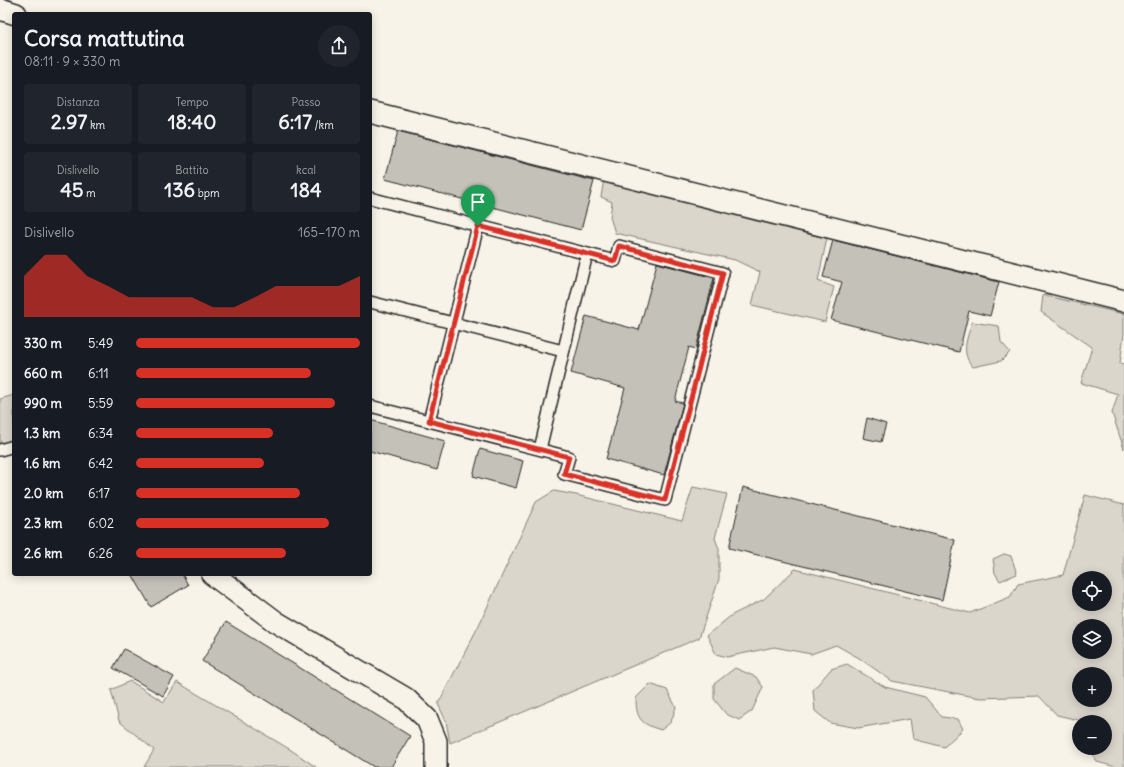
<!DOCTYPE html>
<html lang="it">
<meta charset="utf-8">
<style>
body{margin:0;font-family:Delius,sans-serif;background:#20242c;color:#f1f3f6;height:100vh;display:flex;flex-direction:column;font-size:15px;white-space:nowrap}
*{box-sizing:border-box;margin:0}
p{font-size:13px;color:#9ea1a6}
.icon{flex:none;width:22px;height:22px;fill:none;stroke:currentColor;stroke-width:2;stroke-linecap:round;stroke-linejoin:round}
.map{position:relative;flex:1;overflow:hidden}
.sheet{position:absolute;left:12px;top:12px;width:360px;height:564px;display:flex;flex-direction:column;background:#171b24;border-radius:4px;box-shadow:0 2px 10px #0003}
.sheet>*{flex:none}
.buttons{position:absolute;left:1072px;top:571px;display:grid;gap:8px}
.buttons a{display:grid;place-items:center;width:40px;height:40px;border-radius:50%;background:#171b24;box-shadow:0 2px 10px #0003;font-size:20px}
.pin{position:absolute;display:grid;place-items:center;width:34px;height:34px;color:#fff;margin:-41px -17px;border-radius:50% 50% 50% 0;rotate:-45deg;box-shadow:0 0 4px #0007}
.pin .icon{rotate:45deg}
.round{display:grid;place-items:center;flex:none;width:42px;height:42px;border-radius:21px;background:#20242c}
.overview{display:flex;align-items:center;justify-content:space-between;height:68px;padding:0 12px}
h1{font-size:22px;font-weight:700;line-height:30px}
.stats{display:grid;grid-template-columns:repeat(3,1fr);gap:6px;height:68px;padding:4px 12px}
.stats div{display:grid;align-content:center;border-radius:4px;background:#20242c;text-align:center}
.stats b{font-size:20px;font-weight:700}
.stats small{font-size:11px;font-weight:400}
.stats p{font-size:11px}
.chart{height:112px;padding:8px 12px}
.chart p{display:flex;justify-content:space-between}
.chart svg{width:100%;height:72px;margin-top:4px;fill:#d93025;opacity:.7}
ul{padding:0 12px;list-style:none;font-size:13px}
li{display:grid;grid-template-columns:64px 48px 1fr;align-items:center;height:30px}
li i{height:10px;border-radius:5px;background:#d93025}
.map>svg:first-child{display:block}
</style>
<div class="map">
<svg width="1124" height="767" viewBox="0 0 1124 767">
<rect width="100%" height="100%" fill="#f7f3e8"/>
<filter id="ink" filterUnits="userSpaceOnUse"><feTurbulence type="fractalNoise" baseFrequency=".025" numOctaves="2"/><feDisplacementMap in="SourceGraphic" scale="8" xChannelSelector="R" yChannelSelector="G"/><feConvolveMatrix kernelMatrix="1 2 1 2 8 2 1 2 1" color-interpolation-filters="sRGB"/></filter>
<g filter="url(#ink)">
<!-- green -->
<g fill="#dad6cc" stroke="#82807c" fill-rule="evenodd">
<path d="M604,179L785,225L804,233L827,238L818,281L834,287L825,322L752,305L760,272L735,260L615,233L610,217L612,202L601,197Z"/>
<path d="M1043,295L1124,314V334L1120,363L1124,364V449L1112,413L1118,394L1081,383L1092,347L1041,312Z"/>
<path d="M972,322L999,326L1001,342L1010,352L1001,361L973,367C960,353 967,339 972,322Z"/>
<path d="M14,395V440L0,444V399Z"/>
<path d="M693,487L727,494L715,538L719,549V579L699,638L450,743L446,721L438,704L479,625L536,502L554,491L576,495L682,521Z"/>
<path d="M1085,495L1124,505V767H1116L1097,762L1090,748H1105V722H1087L1057,715L1039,696L980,698L892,681L859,658L836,645L811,654L774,647L727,657L716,654L707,635L732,615L764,599L795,569L970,613L1010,597L1018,584L1063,575ZM1079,578H1105V604H1079ZM1079,626H1105V652H1079ZM1079,674H1105V700H1079Z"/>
<path d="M1004,554L1011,556L1017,574L1000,581L995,573L993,559Z"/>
<path d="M847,664L885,687L925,697L942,717L958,719L963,729L944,747L913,739L910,719L858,728L830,723L815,711L813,690L831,669Z"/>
<path d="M735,668L756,677L763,687L752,711L739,720L726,714L714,699V684Z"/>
<path d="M130,681L164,702L177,682L291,750L316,767H144L154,750L119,721L111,690Z"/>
<path d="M650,684L667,690L676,707L671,722L661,730C641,724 636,719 636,698Z"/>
</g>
<!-- building -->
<g fill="#c4c1b9" stroke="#2b2b2b">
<path d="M398,131L594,181L581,230L385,179Z"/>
<path d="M833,240L999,282L990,316L969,311L959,352L831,320L842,282L823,277Z"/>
<path d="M657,263L714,278L696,349L689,347L675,401L683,403L664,475L606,459L625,388L571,373L586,316L639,330Z"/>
<path d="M867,418L886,424L881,442L863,438Z"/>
<path d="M370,420L445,441L437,470L370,451Z"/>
<path d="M480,449L523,461L516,488L473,476Z"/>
<path d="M743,487L955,540L942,600L729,548Z"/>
<path d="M132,574H182L188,585L151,607Z"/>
<path d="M226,622L410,736L391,767H374L202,661Z"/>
<path d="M124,649L174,677L163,696L113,668Z"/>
</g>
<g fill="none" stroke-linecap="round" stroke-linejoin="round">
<defs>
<g id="lane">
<path d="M370,198L615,261L619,246L723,273L665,500L564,474L569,457L370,406"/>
<path d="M370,302L563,351"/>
<path d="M429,421L478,226"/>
<path d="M540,449L587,254"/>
<path d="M0,450L14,446"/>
</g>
<g id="street">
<path d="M0,9L16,14"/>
<path d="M370,112L1124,301"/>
<path d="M212,574L276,622L405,698L427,719L436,741V767"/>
</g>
</defs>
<!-- lane casing -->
<use href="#lane" stroke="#2b2b2b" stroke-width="14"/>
<!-- street casing -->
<use href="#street" stroke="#2b2b2b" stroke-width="24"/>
<!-- lane -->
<use href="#lane" stroke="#f7f3e8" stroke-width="11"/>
<!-- street -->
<use href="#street" stroke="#f7f3e8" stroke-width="21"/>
</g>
</g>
<g fill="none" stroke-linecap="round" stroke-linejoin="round" filter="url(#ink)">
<defs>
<path id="route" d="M478,226L615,261L619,246L723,273L665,500L564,474L569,457L429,421Z"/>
</defs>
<!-- route casing -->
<use href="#route" stroke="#fff" stroke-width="8"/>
<!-- route -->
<use href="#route" stroke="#d93025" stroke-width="5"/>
</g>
</svg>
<div class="buttons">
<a><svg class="icon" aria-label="locate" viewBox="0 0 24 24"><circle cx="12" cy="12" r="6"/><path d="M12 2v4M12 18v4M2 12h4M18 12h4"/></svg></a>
<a><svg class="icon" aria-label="layers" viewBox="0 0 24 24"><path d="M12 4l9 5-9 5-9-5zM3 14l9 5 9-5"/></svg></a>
<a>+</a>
<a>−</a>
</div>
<div class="pin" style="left:478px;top:226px;background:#1e9e55"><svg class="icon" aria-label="arrive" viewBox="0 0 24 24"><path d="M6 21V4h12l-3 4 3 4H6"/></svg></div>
<section class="sheet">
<div class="overview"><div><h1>Corsa mattutina</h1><p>08:11 · 9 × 330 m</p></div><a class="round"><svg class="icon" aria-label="share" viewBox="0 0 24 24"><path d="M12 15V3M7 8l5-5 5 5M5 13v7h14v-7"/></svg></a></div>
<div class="stats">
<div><p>Distanza</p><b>2.97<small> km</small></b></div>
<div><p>Tempo</p><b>18:40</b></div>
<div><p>Passo</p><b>6:17<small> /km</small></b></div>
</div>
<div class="stats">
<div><p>Dislivello</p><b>45<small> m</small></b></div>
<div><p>Battito</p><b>136<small> bpm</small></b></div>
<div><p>kcal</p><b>184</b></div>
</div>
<div class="chart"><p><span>Dislivello</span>165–170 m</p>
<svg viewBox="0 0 160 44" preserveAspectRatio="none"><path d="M0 44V19L10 6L20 6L30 19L40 25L50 32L60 32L70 32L80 32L90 38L100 38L110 32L120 25L130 25L140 25L150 25L160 19V44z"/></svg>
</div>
<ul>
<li><b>330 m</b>5:49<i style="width:100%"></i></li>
<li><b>660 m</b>6:11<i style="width:78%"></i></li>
<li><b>990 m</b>5:59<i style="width:89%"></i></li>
<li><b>1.3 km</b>6:34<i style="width:61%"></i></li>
<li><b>1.6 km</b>6:42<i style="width:57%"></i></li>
<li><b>2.0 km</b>6:17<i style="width:73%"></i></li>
<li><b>2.3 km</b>6:02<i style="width:86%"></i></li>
<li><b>2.6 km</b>6:26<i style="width:67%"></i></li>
</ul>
</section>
</div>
